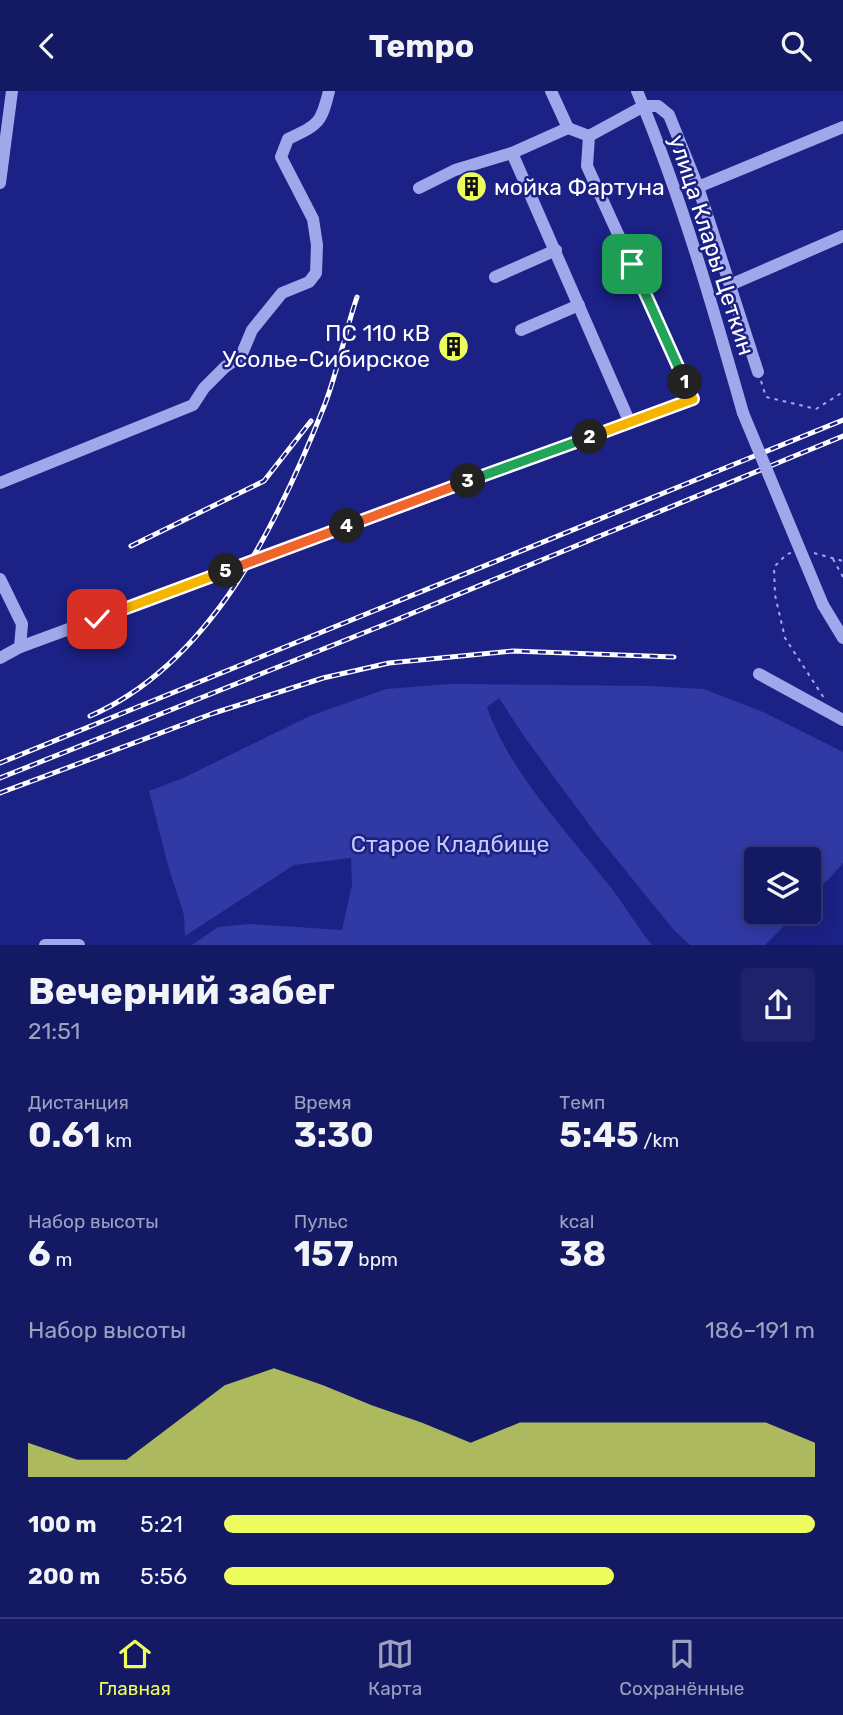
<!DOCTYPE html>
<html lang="ru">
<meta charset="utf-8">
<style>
body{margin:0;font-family:Rubik,sans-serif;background:#1d226a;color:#f1f3f6;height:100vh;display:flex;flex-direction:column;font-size:26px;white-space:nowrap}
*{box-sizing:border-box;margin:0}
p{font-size:23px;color:#9da0bf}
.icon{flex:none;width:38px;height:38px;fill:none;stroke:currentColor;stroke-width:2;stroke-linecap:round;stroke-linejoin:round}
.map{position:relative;height:854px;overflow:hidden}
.panel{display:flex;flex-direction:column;background:#141964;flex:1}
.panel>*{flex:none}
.controls{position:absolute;left:744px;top:756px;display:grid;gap:14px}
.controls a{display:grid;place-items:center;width:77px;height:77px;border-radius:7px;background:#141964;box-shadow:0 4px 18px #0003,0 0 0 2px #333878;font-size:35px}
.pin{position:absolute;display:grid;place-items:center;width:60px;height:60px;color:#fff;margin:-30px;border-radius:14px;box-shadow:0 4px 10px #0006}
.km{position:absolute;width:35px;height:35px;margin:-18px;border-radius:50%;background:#222;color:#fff;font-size:19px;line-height:35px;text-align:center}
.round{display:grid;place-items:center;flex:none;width:74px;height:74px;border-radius:7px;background:#1d226a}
.head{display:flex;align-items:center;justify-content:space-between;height:119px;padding:0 28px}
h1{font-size:38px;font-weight:700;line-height:52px}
.figures{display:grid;grid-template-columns:repeat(3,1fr);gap:10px;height:119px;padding:7px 28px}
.figures div{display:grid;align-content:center}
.figures b{font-size:35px;font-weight:700}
.figures small{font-size:19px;font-weight:400}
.figures p{font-size:19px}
.chart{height:196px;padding:14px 28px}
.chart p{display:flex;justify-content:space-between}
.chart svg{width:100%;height:126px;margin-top:7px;fill:#eefd5e;opacity:.7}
ul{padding:0 28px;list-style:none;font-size:23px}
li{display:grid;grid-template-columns:112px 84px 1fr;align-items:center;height:52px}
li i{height:18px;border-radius:9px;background:#eefd5e}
header{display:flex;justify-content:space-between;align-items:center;height:91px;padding:0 28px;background:#141964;font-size:32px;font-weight:700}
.dock{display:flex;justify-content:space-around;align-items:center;height:98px;border-top:2px solid #333878;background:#141964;font-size:19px;color:#9da0bf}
.dock a{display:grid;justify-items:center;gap:4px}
.dock .selected{color:#eefd5e}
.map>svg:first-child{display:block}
</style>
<header><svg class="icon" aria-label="back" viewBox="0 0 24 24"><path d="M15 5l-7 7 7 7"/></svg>Tempo<svg class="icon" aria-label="search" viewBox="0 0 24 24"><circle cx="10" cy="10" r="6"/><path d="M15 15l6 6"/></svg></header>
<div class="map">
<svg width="843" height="854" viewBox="0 0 843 854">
<rect width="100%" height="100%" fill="#1b2185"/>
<!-- green -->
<path fill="#3139a5" d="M449,593L650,595L704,598L763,621L843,661V772L827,790L809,801L808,768H756V821H788L784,835L765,854H690L673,838L596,743L526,648L499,607L487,616C508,679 567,741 608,793C624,812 636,835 652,854H192L218,836L250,833L342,839L352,794L351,767L294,774L185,845L184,824L169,778L149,700L183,687L310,625L386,598Z"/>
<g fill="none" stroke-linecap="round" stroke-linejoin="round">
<!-- path -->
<g stroke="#a1a7eb" stroke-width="2" stroke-dasharray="3.5 5" stroke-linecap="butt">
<path d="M761,290L766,306L816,318L843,301"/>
<path d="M791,462L787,463L774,476L775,504L785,547L824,607"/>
<path d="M814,462L843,470"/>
<path d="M833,468L843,486"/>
</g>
<!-- minor -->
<g stroke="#a1a7eb" stroke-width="12">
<path d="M637,0C681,105 712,213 743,322"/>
<path d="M568,37L512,62L630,332"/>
<path d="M589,45L644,15H658L669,24L698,96L843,36"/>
<path d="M0,92L12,0"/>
<path d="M698,96L758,281"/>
<path d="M419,97L455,79L512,62"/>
<path d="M495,186L556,159"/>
<path d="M730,194L843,145"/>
<path d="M521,239L579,214"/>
<path d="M0,392L193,314L204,297L225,276L241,265L252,239L282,202L309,191L316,182L317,154L313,128L281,66L288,48C319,33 321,33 329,0"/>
<path d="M0,488L22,533L20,556L0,567"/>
<path d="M823,514L843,547"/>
<path d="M20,556L693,308L587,75L589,45L568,37L551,0"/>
<path d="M759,583L843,629"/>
<path d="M45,854H79"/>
</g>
<defs>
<g id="rail">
<path d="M131,455L264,390L311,330"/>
<path d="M90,625C212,572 279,430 325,313C338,279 345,241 357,206"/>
<path d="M0,672L843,329"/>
<path d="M0,687L391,531L843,345"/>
<path d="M0,702L214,622L323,587L389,572L513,560L674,566"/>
</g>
</defs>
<!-- rail casing -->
<use href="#rail" stroke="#fff" stroke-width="5"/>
<!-- rail -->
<use href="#rail" stroke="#1b2185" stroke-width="2.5" stroke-dasharray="8" stroke-linecap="butt"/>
<!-- minor-bridge -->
<path stroke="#a1a7eb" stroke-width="12" d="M743,322L823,514"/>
</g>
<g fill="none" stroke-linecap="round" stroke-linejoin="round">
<defs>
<path id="split-1" d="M632,173L685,291"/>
<path id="split-2" d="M590,346L693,308L685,291"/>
<path id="split-3" d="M468,390L590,346"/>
<path id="split-4" d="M347,435L468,390"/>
<path id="split-5" d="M226,480L347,435"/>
<path id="split-6" d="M97,528L226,480"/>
</defs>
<!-- split-1 casing -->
<use href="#split-1" stroke="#fff" stroke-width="14"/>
<!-- split-2 casing -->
<use href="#split-2" stroke="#fff" stroke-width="14"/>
<!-- split-3 casing -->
<use href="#split-3" stroke="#fff" stroke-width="14"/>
<!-- split-4 casing -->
<use href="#split-4" stroke="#fff" stroke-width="14"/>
<!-- split-5 casing -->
<use href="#split-5" stroke="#fff" stroke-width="14"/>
<!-- split-6 casing -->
<use href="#split-6" stroke="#fff" stroke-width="14"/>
<!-- split-1 -->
<use href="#split-1" stroke="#22a559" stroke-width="9"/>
<!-- split-2 -->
<use href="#split-2" stroke="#f5b400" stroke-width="9"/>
<!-- split-3 -->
<use href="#split-3" stroke="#22a559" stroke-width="9"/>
<!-- split-4 -->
<use href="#split-4" stroke="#f0652b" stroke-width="9"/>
<!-- split-5 -->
<use href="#split-5" stroke="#f0652b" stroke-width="9"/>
<!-- split-6 -->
<use href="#split-6" stroke="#f5b400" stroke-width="9"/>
</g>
<!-- icons -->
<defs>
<symbol id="building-disc" viewBox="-11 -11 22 22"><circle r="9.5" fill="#eefd5e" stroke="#1b2185"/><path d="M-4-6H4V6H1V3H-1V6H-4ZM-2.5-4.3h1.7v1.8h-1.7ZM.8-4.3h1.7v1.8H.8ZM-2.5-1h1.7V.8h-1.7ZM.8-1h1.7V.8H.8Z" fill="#111"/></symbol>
</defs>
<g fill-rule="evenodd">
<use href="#building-disc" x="454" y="78" width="35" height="35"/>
<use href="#building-disc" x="436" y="238" width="35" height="35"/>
</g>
<g text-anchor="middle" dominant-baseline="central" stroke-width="5" stroke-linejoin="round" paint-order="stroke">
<!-- poi labels -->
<g font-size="23" fill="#fff" stroke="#1b2185" text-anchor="start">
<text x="494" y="96">мойка Фартуна</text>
<text x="430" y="242" text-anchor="end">ПС 110 кВ<tspan x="430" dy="26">Усолье-Сибирское</tspan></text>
</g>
<!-- street labels -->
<g font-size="23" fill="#fff" stroke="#1b2185">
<text transform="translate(712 154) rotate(72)">улица Клары Цеткин</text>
</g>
<!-- park labels -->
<g font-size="23" fill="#c6caf8" stroke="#1b2185">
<text x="450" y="753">Старое Кладбище</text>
</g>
</g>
</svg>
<div class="controls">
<a><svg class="icon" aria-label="layers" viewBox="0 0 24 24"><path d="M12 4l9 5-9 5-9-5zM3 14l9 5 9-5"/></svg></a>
</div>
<div class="pin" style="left:632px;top:173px;background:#1e9e55"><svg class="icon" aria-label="arrive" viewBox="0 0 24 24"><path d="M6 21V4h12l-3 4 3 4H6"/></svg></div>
<div class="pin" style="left:97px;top:528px;background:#d93025"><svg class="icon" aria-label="check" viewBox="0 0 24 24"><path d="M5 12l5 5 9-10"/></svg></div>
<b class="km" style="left:685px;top:291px">1</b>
<b class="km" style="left:590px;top:346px">2</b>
<b class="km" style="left:468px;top:390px">3</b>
<b class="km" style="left:347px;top:435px">4</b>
<b class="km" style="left:226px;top:480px">5</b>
</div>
<section class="panel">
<div class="head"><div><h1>Вечерний забег</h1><p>21:51</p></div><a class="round"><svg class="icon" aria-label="share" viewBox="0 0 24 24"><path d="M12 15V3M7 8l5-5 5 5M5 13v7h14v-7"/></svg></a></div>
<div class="figures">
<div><p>Дистанция</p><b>0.61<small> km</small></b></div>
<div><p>Время</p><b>3:30</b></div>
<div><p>Темп</p><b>5:45<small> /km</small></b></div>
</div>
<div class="figures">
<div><p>Набор высоты</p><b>6<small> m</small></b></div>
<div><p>Пульс</p><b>157<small> bpm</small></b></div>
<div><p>kcal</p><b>38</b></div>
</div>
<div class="chart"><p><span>Набор высоты</span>186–191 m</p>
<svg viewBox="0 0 160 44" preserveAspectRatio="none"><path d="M0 44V32L10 38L20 38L30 25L40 12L50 6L60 12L70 19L80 25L90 32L100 25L110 25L120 25L130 25L140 25L150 25L160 32V44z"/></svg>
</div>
<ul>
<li><b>100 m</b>5:21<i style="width:100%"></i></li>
<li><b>200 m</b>5:56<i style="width:66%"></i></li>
</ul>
</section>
<nav class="dock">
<a class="selected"><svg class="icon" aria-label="home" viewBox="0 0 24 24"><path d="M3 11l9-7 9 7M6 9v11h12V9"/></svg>Главная</a>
<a><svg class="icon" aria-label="map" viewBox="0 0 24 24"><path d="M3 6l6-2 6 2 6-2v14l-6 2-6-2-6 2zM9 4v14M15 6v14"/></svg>Карта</a>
<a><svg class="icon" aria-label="saved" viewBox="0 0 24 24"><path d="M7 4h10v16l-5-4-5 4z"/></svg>Сохранённые</a>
</nav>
